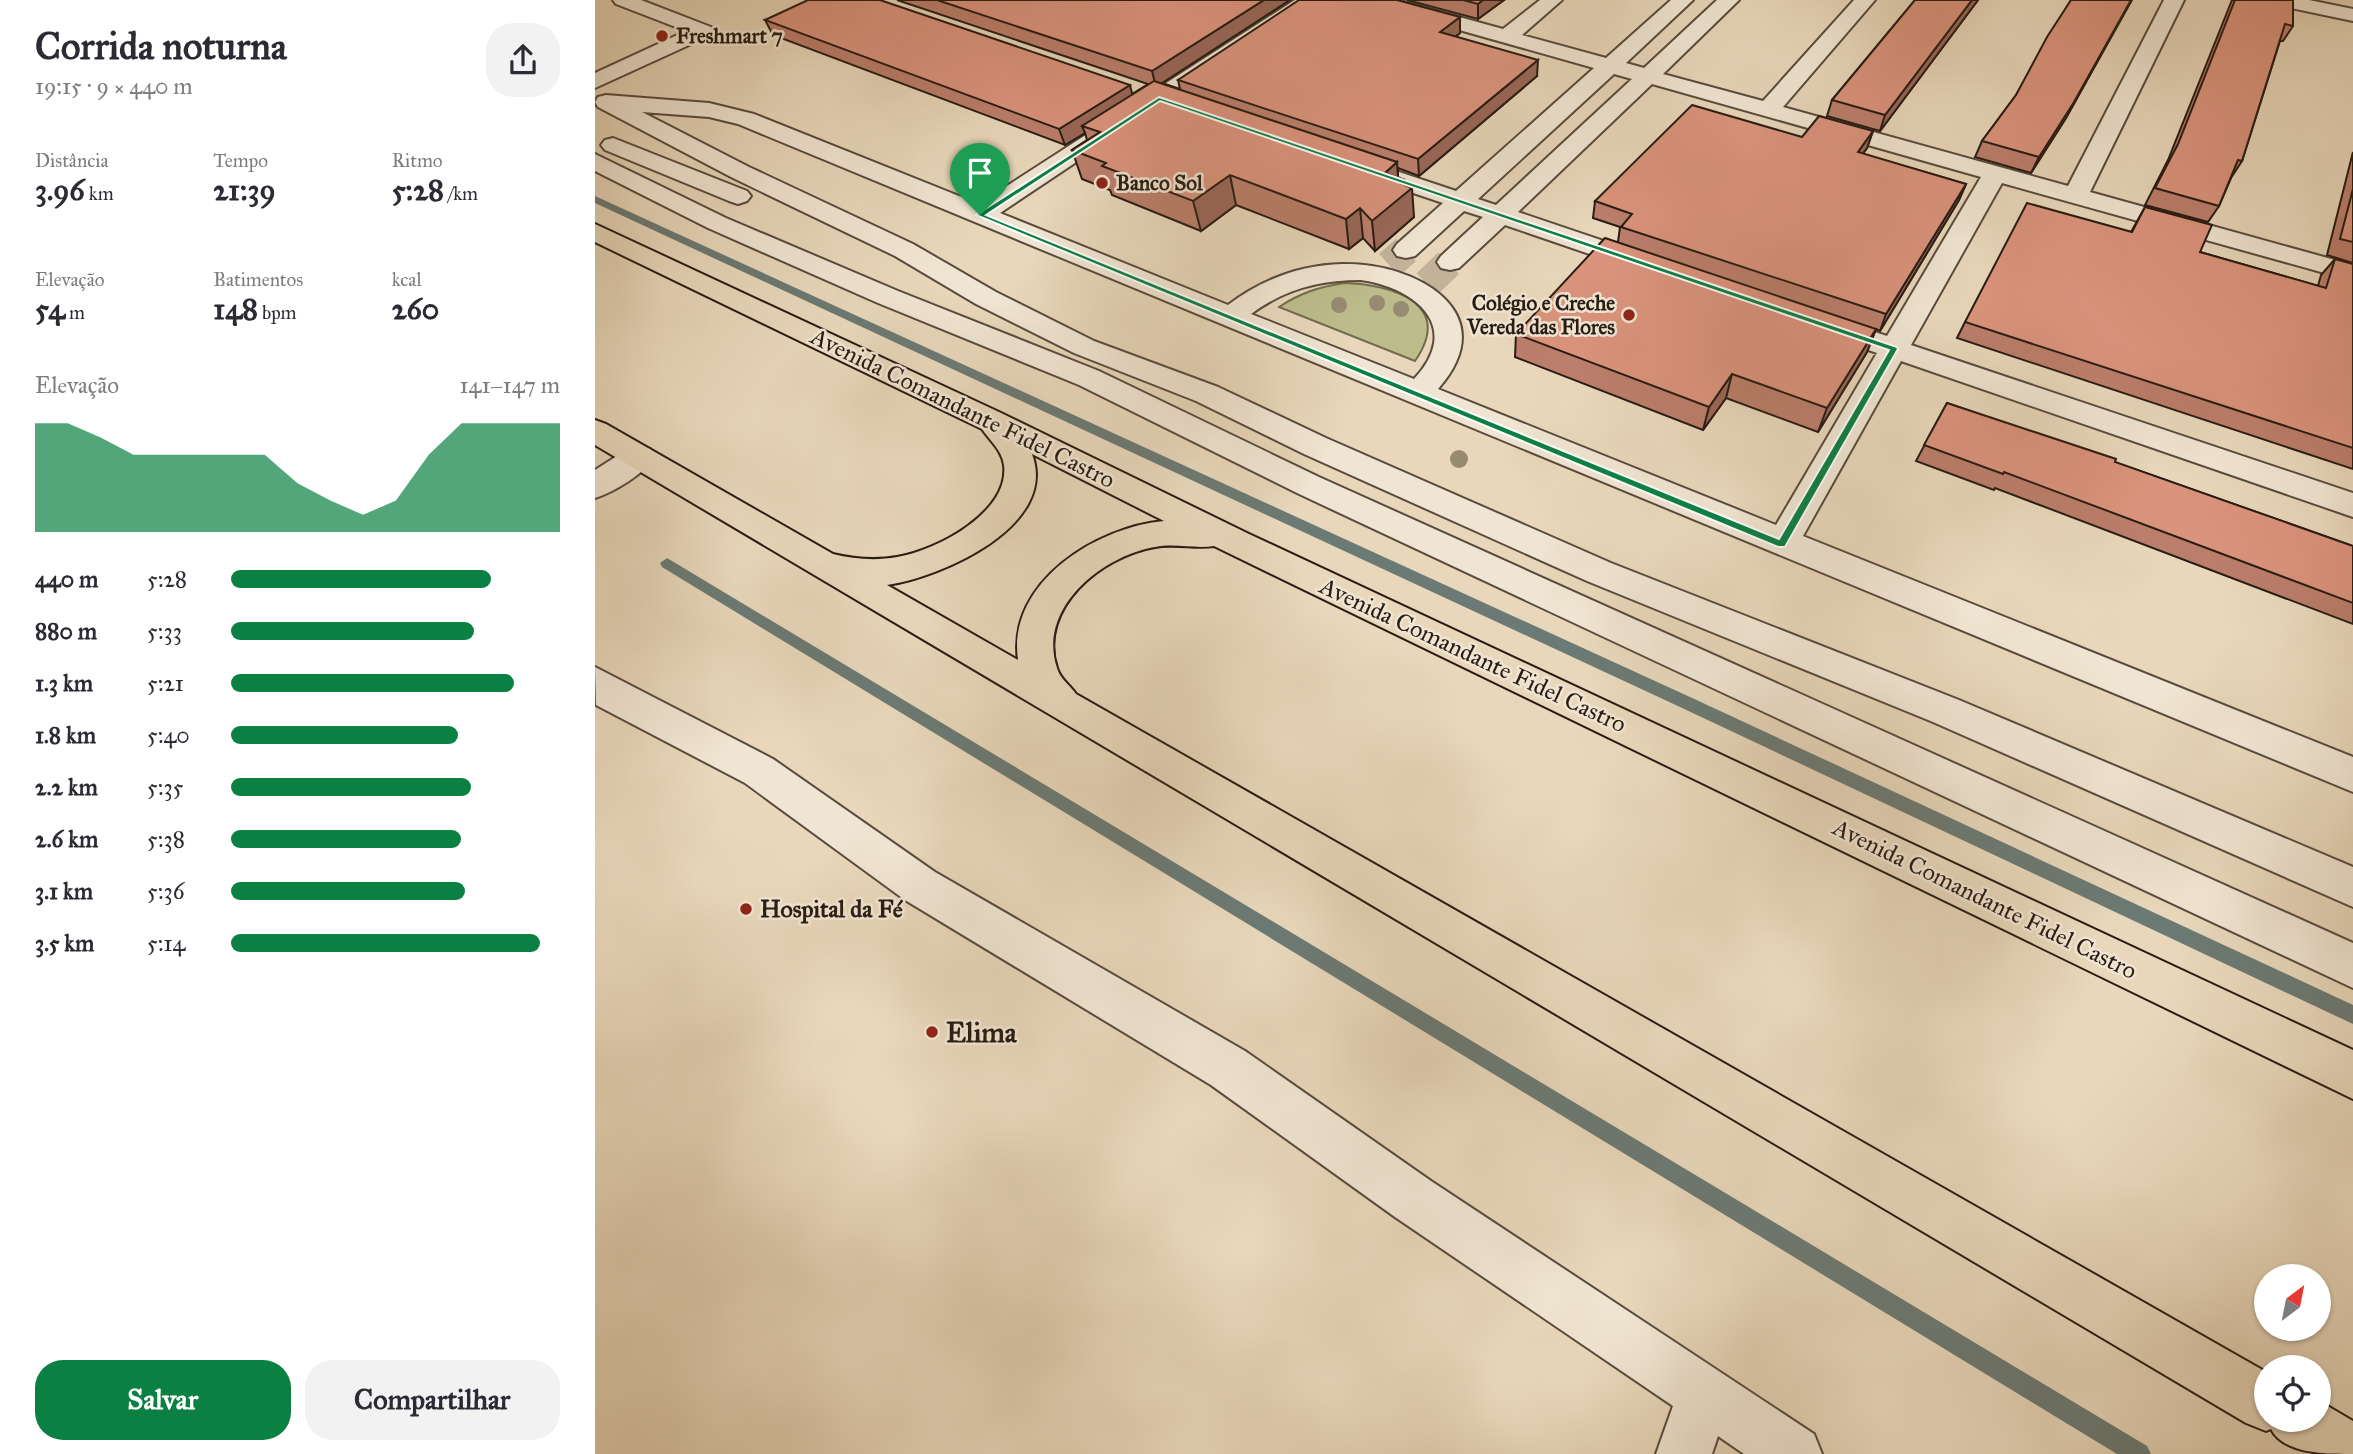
<!DOCTYPE html>
<html lang="pt">
<meta charset="utf-8">
<style>
body{margin:0;font-family:"IM FELL Great Primer",serif;background:#f2f2f3;color:#2b2b33;height:100vh;display:flex;flex-direction:column;font-size:26px;white-space:nowrap}
*{box-sizing:border-box;margin:0}
p{font-size:23px;color:#7c7c81}
.icon{flex:none;width:38px;height:38px;fill:none;stroke:currentColor;stroke-width:2;stroke-linecap:round;stroke-linejoin:round}
.map{position:relative;flex:1;overflow:hidden}
.drawer{display:flex;flex-direction:column;background:#fff;width:595px}
.drawer>*{flex:none}
.needle{width:46px;rotate:32deg}
.tools{position:absolute;left:1659px;top:1264px;display:grid;gap:14px}
.tools a{display:grid;place-items:center;width:77px;height:77px;border-radius:50%;background:#fff;box-shadow:0 2px 5px #0004;font-size:35px}
.pin{position:absolute;display:grid;place-items:center;width:60px;height:60px;color:#fff;margin:-72px -30px;border-radius:50% 50% 50% 0;rotate:-45deg;box-shadow:0 0 7px #0007}
.pin .icon{rotate:45deg}
.round{display:grid;place-items:center;flex:none;width:74px;height:74px;border-radius:28px;background:#f2f2f3}
.headline{display:flex;align-items:center;justify-content:space-between;height:119px;padding:0 35px}
h1{font-size:38px;font-weight:700;line-height:52px}
.metrics{display:grid;grid-template-columns:repeat(3,1fr);gap:10px;height:119px;padding:7px 35px}
.metrics div{display:grid;align-content:center}
.metrics b{font-size:30px;font-weight:700}
.metrics small{font-size:19px;font-weight:400}
.metrics p{font-size:19px}
.chart{height:196px;padding:14px 35px}
.chart p{display:flex;justify-content:space-between}
.chart svg{width:100%;height:126px;margin-top:7px;fill:#0b8043;opacity:.7}
.primary-button{display:flex;gap:14px;margin-top:auto;padding:14px 35px}
.primary-button a{flex:1;height:80px;border-radius:28px;background:#0b8043;color:#fff;font-size:28px;font-weight:700;line-height:80px;text-align:center}
.primary-button a+a{background:#f2f2f3;color:#2b2b33}
ul{padding:0 35px;list-style:none;font-size:23px}
li{display:grid;grid-template-columns:112px 84px 1fr;align-items:center;height:52px}
li i{height:18px;border-radius:9px;background:#0b8043}
main{display:flex;flex:1;min-height:0}
.map>svg:first-child{display:block}
</style>
<main>
<section class="drawer">
<div class="headline"><div><h1>Corrida noturna</h1><p>19:15 · 9 × 440 m</p></div><a class="round"><svg class="icon" aria-label="share" viewBox="0 0 24 24"><path d="M12 15V3M7 8l5-5 5 5M5 13v7h14v-7"/></svg></a></div>
<div class="metrics">
<div><p>Distância</p><b>3.96<small> km</small></b></div>
<div><p>Tempo</p><b>21:39</b></div>
<div><p>Ritmo</p><b>5:28<small> /km</small></b></div>
</div>
<div class="metrics">
<div><p>Elevação</p><b>54<small> m</small></b></div>
<div><p>Batimentos</p><b>148<small> bpm</small></b></div>
<div><p>kcal</p><b>260</b></div>
</div>
<div class="chart"><p><span>Elevação</span>141–147 m</p>
<svg viewBox="0 0 160 44" preserveAspectRatio="none"><path d="M0 44V6L10 6L20 11L30 17L40 17L50 17L60 17L70 17L80 27L90 33L100 38L110 33L120 17L130 6L140 6L150 6L160 6V44z"/></svg>
</div>
<ul>
<li><b>440 m</b>5:28<i style="width:79%"></i></li>
<li><b>880 m</b>5:33<i style="width:74%"></i></li>
<li><b>1.3 km</b>5:21<i style="width:86%"></i></li>
<li><b>1.8 km</b>5:40<i style="width:69%"></i></li>
<li><b>2.2 km</b>5:35<i style="width:73%"></i></li>
<li><b>2.6 km</b>5:38<i style="width:70%"></i></li>
<li><b>3.1 km</b>5:36<i style="width:71%"></i></li>
<li><b>3.5 km</b>5:14<i style="width:94%"></i></li>
</ul>
<div class="primary-button"><a>Salvar</a><a>Compartilhar</a></div>
</section>
<div class="map">
<svg width="1758" height="1454" viewBox="0 0 1758 1454">
<rect width="100%" height="100%" fill="#e8d7ba"/>
<filter id="stains"><feTurbulence type="fractalNoise" baseFrequency=".00286" numOctaves="4"/><feColorMatrix values="0 0 0 0 .2 0 0 0 0 .09 0 0 0 0 .02 0 0 0 .5 -.17"/></filter>
<radialGradient id="worn" r=".72"><stop offset=".6" stop-color="#630" stop-opacity="0"/><stop offset="1" stop-color="#630" stop-opacity=".3"/></radialGradient>
<!-- green -->
<path fill="#bdbc8b" stroke="#726c4f" stroke-width="2" d="M749,283C796,284 860,303 820,361L684,307C705,293 724,287 749,283Z"/>
<g fill="none" stroke-linecap="round" stroke-linejoin="round">
<!-- stream -->
<g fill="#6b7a74" fill-rule="evenodd">
<path d="M0,196L1095,697L1758,1005V1024L1085,707L0,203Z"/>
<path d="M72,558L1552,1446L1556,1454H1522L67,567L65,563Z"/>
</g>
<!-- minor-tunnel -->
<g stroke="#c2b299" stroke-width="30" stroke-dasharray="30 15" stroke-linecap="butt">
<path d="M794,265L811,250"/>
<path d="M832,284L855,262"/>
</g>
<defs>
<g id="minor">
<path d="M18,0H46L116,27L119,31L116,35L0,88V73L91,31L21,4Z"/>
<path d="M700,0H724L405,213L633,305C666,280 705,265 747,264C820,262 911,312 843,389L1181,525L1282,353L1216,330L1212,324L1216,318L1226,315L1292,336L1386,177L1057,84L923,212L1059,258L1063,264L1059,270L1050,272L1041,270L910,225L864,268L855,270L846,268L842,262L846,256L888,217L869,211L820,256L811,258L802,256L798,250L802,244L848,203L750,170L747,165L750,160L759,158L768,160L861,191L999,68L772,4L769,0H802L908,29L945,0H967L927,35L1011,58L1076,0H1098L1031,63L1049,68L1122,0H1144L1068,74L1168,101L1259,0H1280L1188,107L1473,186L1569,0H1589L1495,192L1758,265V281L1407,183L1316,345L1758,493V517L1306,361L1208,536L1758,757V792L143,124L114,117L47,112L154,167L318,244L401,292L499,341L623,387L731,438L1016,563L1364,700L1758,867V907L1338,722L992,581L709,454L601,401L479,353L381,304L300,256L136,177L3,107L0,102L3,97L11,95L114,103L159,114L384,204ZM1019,74L1037,79L901,205L883,199ZM766,280C821,288 868,327 819,379L656,314C690,289 724,280 766,280Z"/>
<path d="M1674,0H1714L1758,9V21L1677,4Z"/>
<path d="M18,138L152,191L156,196L152,201L143,204L134,201L10,150L6,145L10,140Z"/>
<path d="M0,154L131,218L303,291L504,371L724,477L1758,943V988L702,493L484,385L283,303L113,228L0,171Z"/>
<path d="M44,446L55,449L60,457C49,474 19,492 0,498V470L33,449Z"/>
<path d="M0,667L178,759L340,872L650,1051L836,1181L1219,1434L1227,1454H1149L1123,1436L1117,1454H1061L1078,1406L800,1217L616,1085L310,900L150,783L1,705Z"/>
</g>
<path id="highway" d="M0,224L404,412L654,534L1758,1050V1099L619,546C600,549 580,543 560,547C507,556 442,608 462,668C465,679 475,685 481,694L1671,1372V1419H1724V1401L1758,1421V1454C1730,1454 1689,1454 1676,1429L1671,1431L1651,1423L0,445V420L11,424L238,554C259,559 280,561 302,557C341,551 415,512 409,465C407,450 395,441 387,429L0,242ZM437,454L569,521C502,527 412,582 423,660L292,585C346,577 464,526 437,454Z"/>
</defs>
<!-- minor casing -->
<use href="#minor" stroke="#584b3d" stroke-width="4"/>
<!-- highway casing -->
<use href="#highway" stroke="#281c13" stroke-width="4"/>
<!-- minor -->
<use href="#minor" fill="#f0e5d2" fill-rule="evenodd"/>
<!-- highway -->
<use href="#highway" fill="#e8d7ba" fill-rule="evenodd"/>
</g>
<!-- trees -->
<g fill="#978b72">
<circle cx="782" cy="303" r="8"/>
<circle cx="744" cy="305" r="8"/>
<circle cx="806" cy="309" r="8"/>
<circle cx="864" cy="459" r="9"/>
</g>
<!-- wall -->
<g fill="#bb7e6b" stroke="#281c13" stroke-width="2">
<path d="M302,0H695L567,83L585,89L583,80L865,17V33L860,37L942,76L824,176L803,168V177L809,180L810,185L819,217L780,251L768,238L754,249L641,205L606,231L517,195L515,190L487,179L477,150L492,140L490,133L470,145L178,35L170,20L537,94L553,84Z"/>
<path d="M812,0H909L883,19Z"/>
<path d="M1320,0H1383L1285,131L1232,116L1237,100Z"/>
<path d="M1476,0H1537L1471,118L1436,173L1380,157L1387,141L1421,95Z"/>
<path d="M1637,0H1698V26L1688,41H1685L1647,161L1636,178L1624,206L1613,222L1550,205L1573,160Z"/>
<path d="M1278,131L1272,148L1268,154L1371,184L1364,200L1285,331L1281,329L1272,352L1223,432L1131,398L1108,430L920,357L921,334L1023,242L1025,227L998,218L1000,201L1207,137Z"/>
<path d="M1758,152V263L1732,255Z"/>
<path d="M1550,207L1605,252L1723,286L1726,275L1740,259L1758,264V469L1362,338L1370,322L1536,232Z"/>
<path d="M1352,403L1758,546V624L1400,488L1399,490L1321,461Z"/>
</g>
<!-- shaded-wall -->
<g fill="#996757" stroke="#281c13" stroke-width="2">
<path d="M669,0H695L561,87L557,71Z"/>
<path d="M888,0H909L883,19V4Z"/>
<path d="M1377,0H1383L1285,131L1290,115Z"/>
<path d="M1536,0L1471,118L1436,173L1444,157Z"/>
<path d="M865,17V33L845,48V32Z"/>
<path d="M943,60L942,76L824,176L823,159Z"/>
<path d="M535,85L539,101L487,126L490,133L470,145L464,129Z"/>
<path d="M1278,131L1272,148L1257,168L1263,152Z"/>
<path d="M802,162L804,192L790,173Z"/>
<path d="M635,175L641,205L606,231L598,201Z"/>
<path d="M809,180L810,193L817,188L819,217L780,251L777,221L805,183Z"/>
<path d="M1371,184L1364,200L1285,331L1291,314Z"/>
<path d="M765,208L768,238L754,249L751,219Z"/>
<path d="M1281,329L1272,352L1223,432L1232,408Z"/>
<path d="M1137,374L1131,398L1108,430L1114,407Z"/>
</g>
<!-- building -->
<g fill="#da937c" stroke="#281c13" stroke-width="2">
<path d="M213,0H285L535,85L464,129L170,20Z"/>
<path d="M342,0H669L557,71Z"/>
<path d="M704,0H802L865,17L845,32L943,60L823,159L583,80Z"/>
<path d="M868,0H888L883,4Z"/>
<path d="M1320,0H1377L1290,115L1237,100Z"/>
<path d="M1476,0H1536L1479,102L1444,157L1387,141L1421,95L1452,37Z"/>
<path d="M1640,0H1698V26L1690,24L1647,161L1643,160L1624,206L1560,188L1583,144Z"/>
<path d="M559,81L802,162L790,173L809,180L805,183L817,188L777,221L765,208L751,219L635,175L598,201L507,166L511,163L477,150L505,132L487,126Z"/>
<path d="M1097,105L1207,137L1224,116L1278,131L1263,152L1371,184L1291,314L1026,227L1037,214L1000,201Z"/>
<path d="M1758,189V242L1745,239Z"/>
<path d="M1432,203L1537,232L1550,207L1617,225L1605,252L1731,288L1740,259L1758,264V448L1370,322Z"/>
<path d="M1010,238L1281,329L1232,408L1137,374L1114,407L921,334Z"/>
<path d="M1352,403L1521,459L1520,462L1758,546V603L1409,472L1408,474L1329,445Z"/>
</g>
<!-- route -->
<path fill="#0b8043" stroke="#fff" stroke-width="2" fill-rule="evenodd" d="M564,97L1302,347L1303,349L1190,547H1183L381,215ZM565,101L1294,350L1184,539L391,215Z"/>
<!-- markers -->
<g fill="#8f2418" stroke="#f0e5d2" stroke-width="2.5">
<circle cx="67" cy="36" r="7"/>
<circle cx="507" cy="183" r="7"/>
<circle cx="1034" cy="315" r="7"/>
<circle cx="151" cy="909" r="7"/>
<circle cx="337" cy="1032" r="7"/>
</g>
<g text-anchor="middle" dominant-baseline="central" stroke-width="5" stroke-linejoin="round" paint-order="stroke">
<!-- far-poi labels -->
<g font-size="21" font-weight="bold" fill="#281c13" stroke="#f0e5d2" text-anchor="start">
<text x="81" y="36">Freshmart 7</text>
<text x="521" y="183">Banco Sol</text>
<text x="1020" y="303" text-anchor="end">Colégio e Creche<tspan x="1020" dy="24">Vereda das Flores</tspan></text>
</g>
<!-- street labels -->
<g font-size="24" fill="#281c13" stroke="#f0e5d2">
<text transform="translate(368 408) rotate(26)">Avenida Comandante Fidel Castro</text>
<text transform="translate(878 655) rotate(25)">Avenida Comandante Fidel Castro</text>
<text transform="translate(1390 899) rotate(26)">Avenida Comandante Fidel Castro</text>
</g>
<!-- poi labels -->
<g font-size="24" font-weight="bold" fill="#281c13" stroke="#f0e5d2" text-anchor="start">
<text x="165" y="909">Hospital da Fé</text>
</g>
<!-- near-poi labels -->
<g font-size="28" font-weight="bold" fill="#281c13" stroke="#f0e5d2" text-anchor="start">
<text x="351" y="1032">Elima</text>
</g>
</g>
<rect width="100%" height="100%" filter="url(#stains)"/>
<rect width="100%" height="100%" fill="url(#worn)"/>
</svg>
<div class="tools">
<a><svg class="needle" viewBox="-14 -14 28 28"><path d="M0-13l5 13h-10z" fill="#e53935"/><path d="M0 13l5-13h-10z" fill="#7c7c81"/></svg></a>
<a><svg class="icon" aria-label="locate" viewBox="0 0 24 24"><circle cx="12" cy="12" r="6"/><path d="M12 2v4M12 18v4M2 12h4M18 12h4"/></svg></a>
</div>
<div class="pin" style="left:385px;top:215px;background:#1e9e55"><svg class="icon" aria-label="arrive" viewBox="0 0 24 24"><path d="M6 21V4h12l-3 4 3 4H6"/></svg></div>
</div>
</main>
